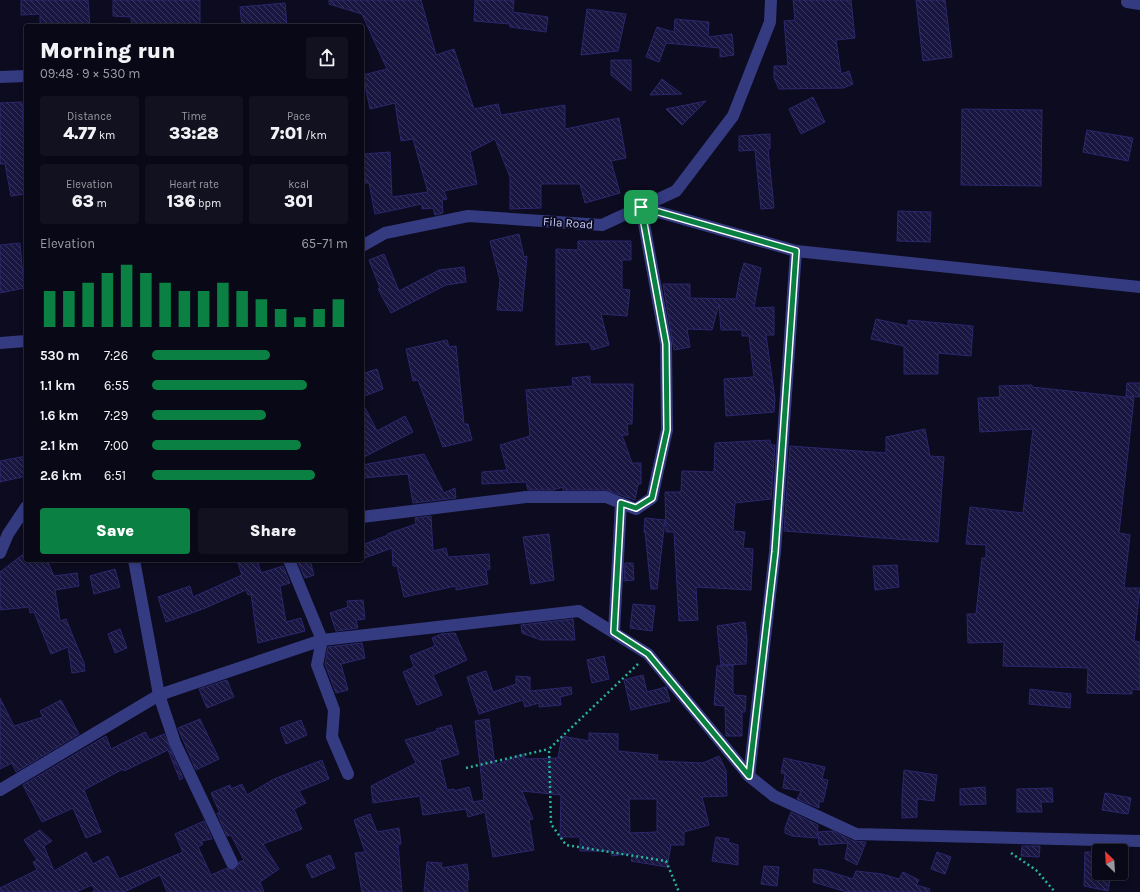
<!DOCTYPE html>
<meta charset="utf-8">
<style>
body{margin:0;font-family:Karla,sans-serif;background:#121120;color:#f1f3f6;height:100vh;display:flex;flex-direction:column;font-size:15px;white-space:nowrap}
*{box-sizing:border-box;margin:0}
p{font-size:13px;color:#999aa1}
.icon{flex:none;width:22px;height:22px;fill:none;stroke:currentColor;stroke-width:2;stroke-linecap:round;stroke-linejoin:round}
.map{position:relative;flex:1;overflow:hidden}
.details{position:absolute;left:24px;top:24px;width:340px;height:538px;display:flex;flex-direction:column;background:#090817;border-radius:4px;box-shadow:0 2px 6px #0003,0 0 0 1px #292936}
.details>*{flex:none}
.needle{width:26px;rotate:335deg}
.fabs{position:absolute;left:1092px;top:844px;display:grid;gap:8px}
.fabs a{display:grid;place-items:center;width:36px;height:36px;border-radius:4px;background:#090817;box-shadow:0 2px 6px #0003,0 0 0 1px #292936;font-size:20px}
.pin{position:absolute;display:grid;place-items:center;width:34px;height:34px;color:#fff;margin:-17px;border-radius:8px;box-shadow:0 2px 6px #0006}
.round{display:grid;place-items:center;flex:none;width:42px;height:42px;border-radius:4px;background:#121120}
.head{display:flex;align-items:center;justify-content:space-between;height:68px;padding:0 16px}
h1{font-size:22px;font-weight:800;line-height:30px}
.metrics{display:grid;grid-template-columns:repeat(3,1fr);gap:6px;height:68px;padding:4px 16px}
.metrics div{display:grid;align-content:center;border-radius:4px;background:#121120;text-align:center}
.metrics b{font-size:17px;font-weight:800}
.metrics small{font-size:11px;font-weight:400}
.metrics p{font-size:11px}
.chart{height:112px;padding:8px 16px}
.chart p{display:flex;justify-content:space-between}
.chart svg{width:100%;height:72px;margin-top:4px;stroke:#0b8043;stroke-width:6}
.action{display:flex;gap:8px;margin-top:auto;padding:8px 16px}
.action a{flex:1;height:46px;border-radius:4px;background:#0b8043;color:#fff;font-size:16px;font-weight:800;line-height:46px;text-align:center}
.action a+a{background:#121120;color:#f1f3f6}
ul{padding:0 16px;list-style:none;font-size:13px}
li{display:grid;grid-template-columns:64px 48px 1fr;align-items:center;height:30px}
li i{height:10px;border-radius:5px;background:#0b8043}
.map>svg:first-child{display:block}
</style>
<div class="map">
<svg width="1140" height="892" viewBox="0 0 1140 892">
<defs>
<pattern id="building-back-hatch" width="6" height="6" patternUnits="userSpaceOnUse"><rect width="6" height="6" fill="#191641"/><path d="M-1 5l2 2M0 0l6 6M5-1l2 2" fill="none" stroke="#39375e"/></pattern>
</defs>
<rect width="100%" height="100%" fill="#0c0b1f"/>
<!-- building -->
<g fill="url(#building-back-hatch)" stroke="#2c276e" fill-rule="evenodd">
<path d="M21,0H88L90,26H40V14L21,15Z"/>
<path d="M113,0H200V26H171V23L151,26H132L131,17L113,16Z"/>
<path d="M329,0H421L436,55L454,49L474,109L498,104L501,115L565,105V129L619,118L626,158L611,161L620,193L585,203L580,184H541V208L510,209V177L495,139L470,152L477,184L444,191L447,199L442,200L443,213L435,215L433,208L422,209V204L375,214L369,183H365L364,154L390,152L392,197L428,192L413,139L401,141L395,103L370,109L363,75L387,69L362,14L329,4Z"/>
<path d="M475,0H514L513,12L548,17L546,32L510,27V24L474,21Z"/>
<path d="M793,0H851L855,38L836,40L841,74L849,71L853,84L843,88L779,89L774,78V66H788L784,21L795,20Z"/>
<path d="M916,0H945L952,57L923,61Z"/>
<path d="M285,3L287,26H242L240,7Z"/>
<path d="M587,9L626,14L618,51L581,55Z"/>
<path d="M675,19L709,22L708,37L732,34L734,55L720,57V48L666,43L659,62L646,57L657,27L674,32Z"/>
<path d="M611,60H631V91L611,75Z"/>
<path d="M662,79L682,94L650,95Z"/>
<path d="M813,97L825,122L801,134L789,109Z"/>
<path d="M706,101L682,125L666,109Z"/>
<path d="M22,102L26,194L11,196L5,164H0V103Z"/>
<path d="M962,109L1042,110L1041,186L961,185Z"/>
<path d="M1087,130L1133,138L1128,161L1083,152Z"/>
<path d="M770,134V149H768L774,208L761,209L755,150L739,151V136Z"/>
<path d="M898,211L931,212L930,242L897,241Z"/>
<path d="M519,234L524,257L527,256L522,311L497,310L500,280L490,241Z"/>
<path d="M578,241H631V260H622V289L630,290L627,316L601,314L609,345L592,350L589,342L556,345V249L578,250Z"/>
<path d="M20,243L24,288L0,293V245Z"/>
<path d="M384,254L399,291L439,270L464,267L466,282L446,285L391,313L378,289L380,288L369,260Z"/>
<path d="M744,263L761,268L754,308L774,307V335H766L775,399L774,412L726,416L724,379L754,377L749,336H742V330H721L719,304L712,330L687,329L690,347L674,350L663,284H690V298L736,299L740,276Z"/>
<path d="M876,319L908,326V320L973,326L971,356L938,353V374H904V346L871,339Z"/>
<path d="M447,340L449,347L456,346L464,424H468L472,440L443,447L418,380L413,381L406,349Z"/>
<path d="M377,369L383,389L362,397V374Z"/>
<path d="M590,376V384H633L632,424H627L628,435H622L632,463H641V484H638L635,500L606,490H563V487L553,490H528L526,482L482,484V472L507,470L500,445L530,436L526,390L573,386L572,378Z"/>
<path d="M1127,383H1140V397L1126,396Z"/>
<path d="M1032,385V387L1134,398L1119,533L1130,535L1124,588H1140L1134,641L1140,642V690L1132,689V694L1087,693L1088,668L1003,666L1004,642L968,643L967,614H976L982,558H986V545L966,544L970,507L1023,513L1033,429L980,432L978,398L1000,397L999,386Z"/>
<path d="M362,402L377,431L405,416L413,432L362,458Z"/>
<path d="M925,429L930,456L944,457L938,542L784,531L790,446L886,453V437Z"/>
<path d="M770,440L771,445H775L771,499L735,503L733,531L745,532L743,548L753,549L751,590L696,587L698,620L679,621L674,532H666L665,492H681L682,471L714,472L715,443Z"/>
<path d="M424,454L444,493L455,488L456,498L413,503L408,474L362,478V465Z"/>
<path d="M26,456V476L0,482V461Z"/>
<path d="M431,516L433,551L446,548L448,557L489,554L490,569L486,570L488,584L456,590V586L404,597L397,566H393L392,548L362,559V545L388,535L387,534L416,524L415,518Z"/>
<path d="M645,518L665,520L657,589H651L645,532H644Z"/>
<path d="M549,534L554,580L531,584L523,537Z"/>
<path d="M26,552V560H47L54,576L77,573L79,586L55,590L60,621L66,619L84,663L85,671L72,673L68,647L51,654L34,612L30,613L29,607L0,610V572Z"/>
<path d="M237,560H257L261,573L283,566L290,583L280,586L286,622L301,618L305,631L258,643L251,594L248,595L246,590L203,609L166,622L158,597L190,586L193,597L242,575Z"/>
<path d="M297,560H310L314,575L305,578Z"/>
<path d="M625,563H633L634,580L624,581Z"/>
<path d="M897,565L899,587L875,590L873,566Z"/>
<path d="M115,569L120,587L94,594L90,576Z"/>
<path d="M363,600L365,619L356,620L358,628L336,631L330,613L348,607L347,601Z"/>
<path d="M633,604L655,606L652,631L630,628Z"/>
<path d="M573,619L575,640H541L522,633L521,625Z"/>
<path d="M745,622L747,640L746,664L721,665L717,626Z"/>
<path d="M120,629L127,648L115,653L108,634Z"/>
<path d="M455,633L467,660L433,675L442,695L417,705L403,672L414,667L410,656L435,646L432,638L441,634Z"/>
<path d="M362,643L365,658L341,664L348,690L336,693L325,664L328,647Z"/>
<path d="M604,656L609,679L592,683L587,660Z"/>
<path d="M733,665V693L735,695L746,696L745,712H742V736H726L725,706L714,705L717,666Z"/>
<path d="M486,671L493,692L516,684V676L530,677V691L571,687L572,694L560,697L561,705L539,707V703L525,707L523,700L479,714L467,677Z"/>
<path d="M643,675L647,692L666,687L670,701L631,710L624,680Z"/>
<path d="M227,680L234,697L207,708L199,689Z"/>
<path d="M1030,689L1071,694L1070,708L1029,704Z"/>
<path d="M0,698L14,726L43,717L40,711L61,700L79,734L16,772L12,763L0,769Z"/>
<path d="M200,719L219,759L196,770L178,728Z"/>
<path d="M489,719L495,765L523,754L525,759L558,758L562,736L589,741V733L618,734V751L658,755L657,761L703,763L719,756L726,770L727,796L702,797L709,825L684,832V845H671L667,867L631,861L633,853L612,856L611,851H580V837H560L561,795L522,791L533,819L529,820L534,850L493,857L485,812L468,817L466,809L423,815L420,796L373,803L371,786L416,763L405,740L437,731L436,729L451,725L459,754L440,760L447,790L454,789V791L469,787L473,802L484,800L475,721ZM629,799H657V832L630,833Z"/>
<path d="M301,720L307,735L286,744L280,728Z"/>
<path d="M145,732L150,740L164,734L183,778L180,780L168,750L124,771L123,769L84,790L101,832L86,838L73,808L42,822L23,785L106,736L111,749Z"/>
<path d="M784,758L825,767L822,779L828,780L823,802L819,801V808L797,799L801,791L783,788L785,774L781,773Z"/>
<path d="M322,760L329,779L299,791L306,803L294,809L302,829L263,844L279,869L260,882L264,892H167L160,875L124,892H92L95,890L92,885L76,892H0V888L37,870L33,862L37,860L24,840L40,830L52,841L44,846L54,871L86,852L93,864L108,856L119,879L183,852L175,834L204,821L212,839L201,841L203,844L198,847L211,875L227,868L235,870L238,867L239,862L244,860L231,835L227,836L217,813H220L211,793L230,785L231,789L242,784L247,795L274,779Z"/>
<path d="M904,770L937,775L934,801L917,799V817L902,818V798Z"/>
<path d="M985,787L986,804L960,805V789Z"/>
<path d="M1052,788L1053,802H1041L1042,812H1017V789Z"/>
<path d="M1105,793L1131,798L1128,814L1102,810Z"/>
<path d="M791,812L818,825L817,838L792,836L785,833V828Z"/>
<path d="M370,814L377,832L399,828L401,844H398L402,892H362L355,853L365,852L354,820Z"/>
<path d="M833,831L853,841L866,842L857,865L845,859L848,843L819,845L818,832Z"/>
<path d="M716,837L729,839L728,842L738,845V865L712,861Z"/>
<path d="M1022,846H1040L1039,857L1021,856Z"/>
<path d="M937,852L951,857L945,874L931,869Z"/>
<path d="M1085,852H1098L1097,872L1111,874L1108,891L1084,886Z"/>
<path d="M330,855L335,868L312,878L306,865Z"/>
<path d="M427,862L442,863L441,868L467,864L469,880H467L468,892H424Z"/>
<path d="M764,866L779,867L777,886L761,884Z"/>
<path d="M814,869L824,870L853,879L856,871L882,874L899,879L903,872L919,880L916,885L930,889L929,892H847L813,882Z"/>
</g>
<g fill="none" stroke-linecap="round" stroke-linejoin="round">
<!-- path -->
<g stroke="#27b59a" stroke-width="2.5" stroke-dasharray="2 3" stroke-linecap="butt">
<path d="M638,664L549,749L551,824L566,845L666,861L679,892"/>
<path d="M466,768L549,749"/>
<path d="M1011,853L1036,870L1055,892"/>
</g>
<!-- minor -->
<g stroke="#343b81" stroke-width="12">
<path d="M1127,2L1140,4"/>
<path d="M0,77L26,76"/>
<path d="M362,246L385,233L468,216L602,225L676,191L733,116L770,22L771,0"/>
<path d="M0,343L26,341"/>
<path d="M362,517L526,497H606L636,509L652,498L667,430L666,344L641,207L796,251L1140,287"/>
<path d="M0,553L8,534L26,507"/>
<path d="M134,560L159,695L175,743L232,863"/>
<path d="M289,560L322,640L317,665L334,710L332,737L348,774"/>
<path d="M614,632L621,503"/>
<path d="M749,776L775,552L796,251"/>
<path d="M0,790L159,695L322,640L579,611L648,654L749,776L774,796L856,834L1140,841"/>
</g>
</g>
<g fill="none" stroke-linecap="round" stroke-linejoin="round">
<defs>
<path id="route" d="M641,207L796,251L775,552L749,776L648,654L614,632L621,503L636,508L652,498L667,430L666,344Z"/>
</defs>
<!-- route casing -->
<use href="#route" stroke="#fff" stroke-width="8"/>
<!-- route -->
<use href="#route" stroke="#0b8043" stroke-width="5"/>
</g>
<g text-anchor="middle" dominant-baseline="central" stroke-width="4" stroke-linejoin="round" paint-order="stroke">
<!-- street labels -->
<g font-size="12" fill="#c9caff" stroke="#0c0b1f">
<text transform="translate(568 223) rotate(4)">Fila Road</text>
</g>
</g>
</svg>
<div class="fabs">
<a><svg class="needle" viewBox="-14 -14 28 28"><path d="M0-13l5 13h-10z" fill="#e53935"/><path d="M0 13l5-13h-10z" fill="#999aa1"/></svg></a>
</div>
<div class="pin" style="left:641px;top:207px;background:#1e9e55"><svg class="icon" aria-label="arrive" viewBox="0 0 24 24"><path d="M6 21V4h12l-3 4 3 4H6"/></svg></div>
<section class="details">
<div class="head"><div><h1>Morning run</h1><p>09:48 · 9 × 530 m</p></div><a class="round"><svg class="icon" aria-label="share" viewBox="0 0 24 24"><path d="M12 15V3M7 8l5-5 5 5M5 13v7h14v-7"/></svg></a></div>
<div class="metrics">
<div><p>Distance</p><b>4.77<small> km</small></b></div>
<div><p>Time</p><b>33:28</b></div>
<div><p>Pace</p><b>7:01<small> /km</small></b></div>
</div>
<div class="metrics">
<div><p>Elevation</p><b>63<small> m</small></b></div>
<div><p>Heart rate</p><b>136<small> bpm</small></b></div>
<div><p>kcal</p><b>301</b></div>
</div>
<div class="chart"><p><span>Elevation</span>65–71 m</p>
<svg viewBox="0 0 160 44" preserveAspectRatio="none"><path d="M5 44V22M15 44V22M25 44V17M35 44V11M45 44V6M55 44V11M65 44V17M75 44V22M85 44V22M95 44V17M105 44V22M115 44V27M125 44V33M135 44V38M145 44V33M155 44V27"/></svg>
</div>
<ul>
<li><b>530 m</b>7:26<i style="width:60%"></i></li>
<li><b>1.1 km</b>6:55<i style="width:79%"></i></li>
<li><b>1.6 km</b>7:29<i style="width:58%"></i></li>
<li><b>2.1 km</b>7:00<i style="width:76%"></i></li>
<li><b>2.6 km</b>6:51<i style="width:83%"></i></li>
</ul>
<div class="action"><a>Save</a><a>Share</a></div>
</section>
</div>
